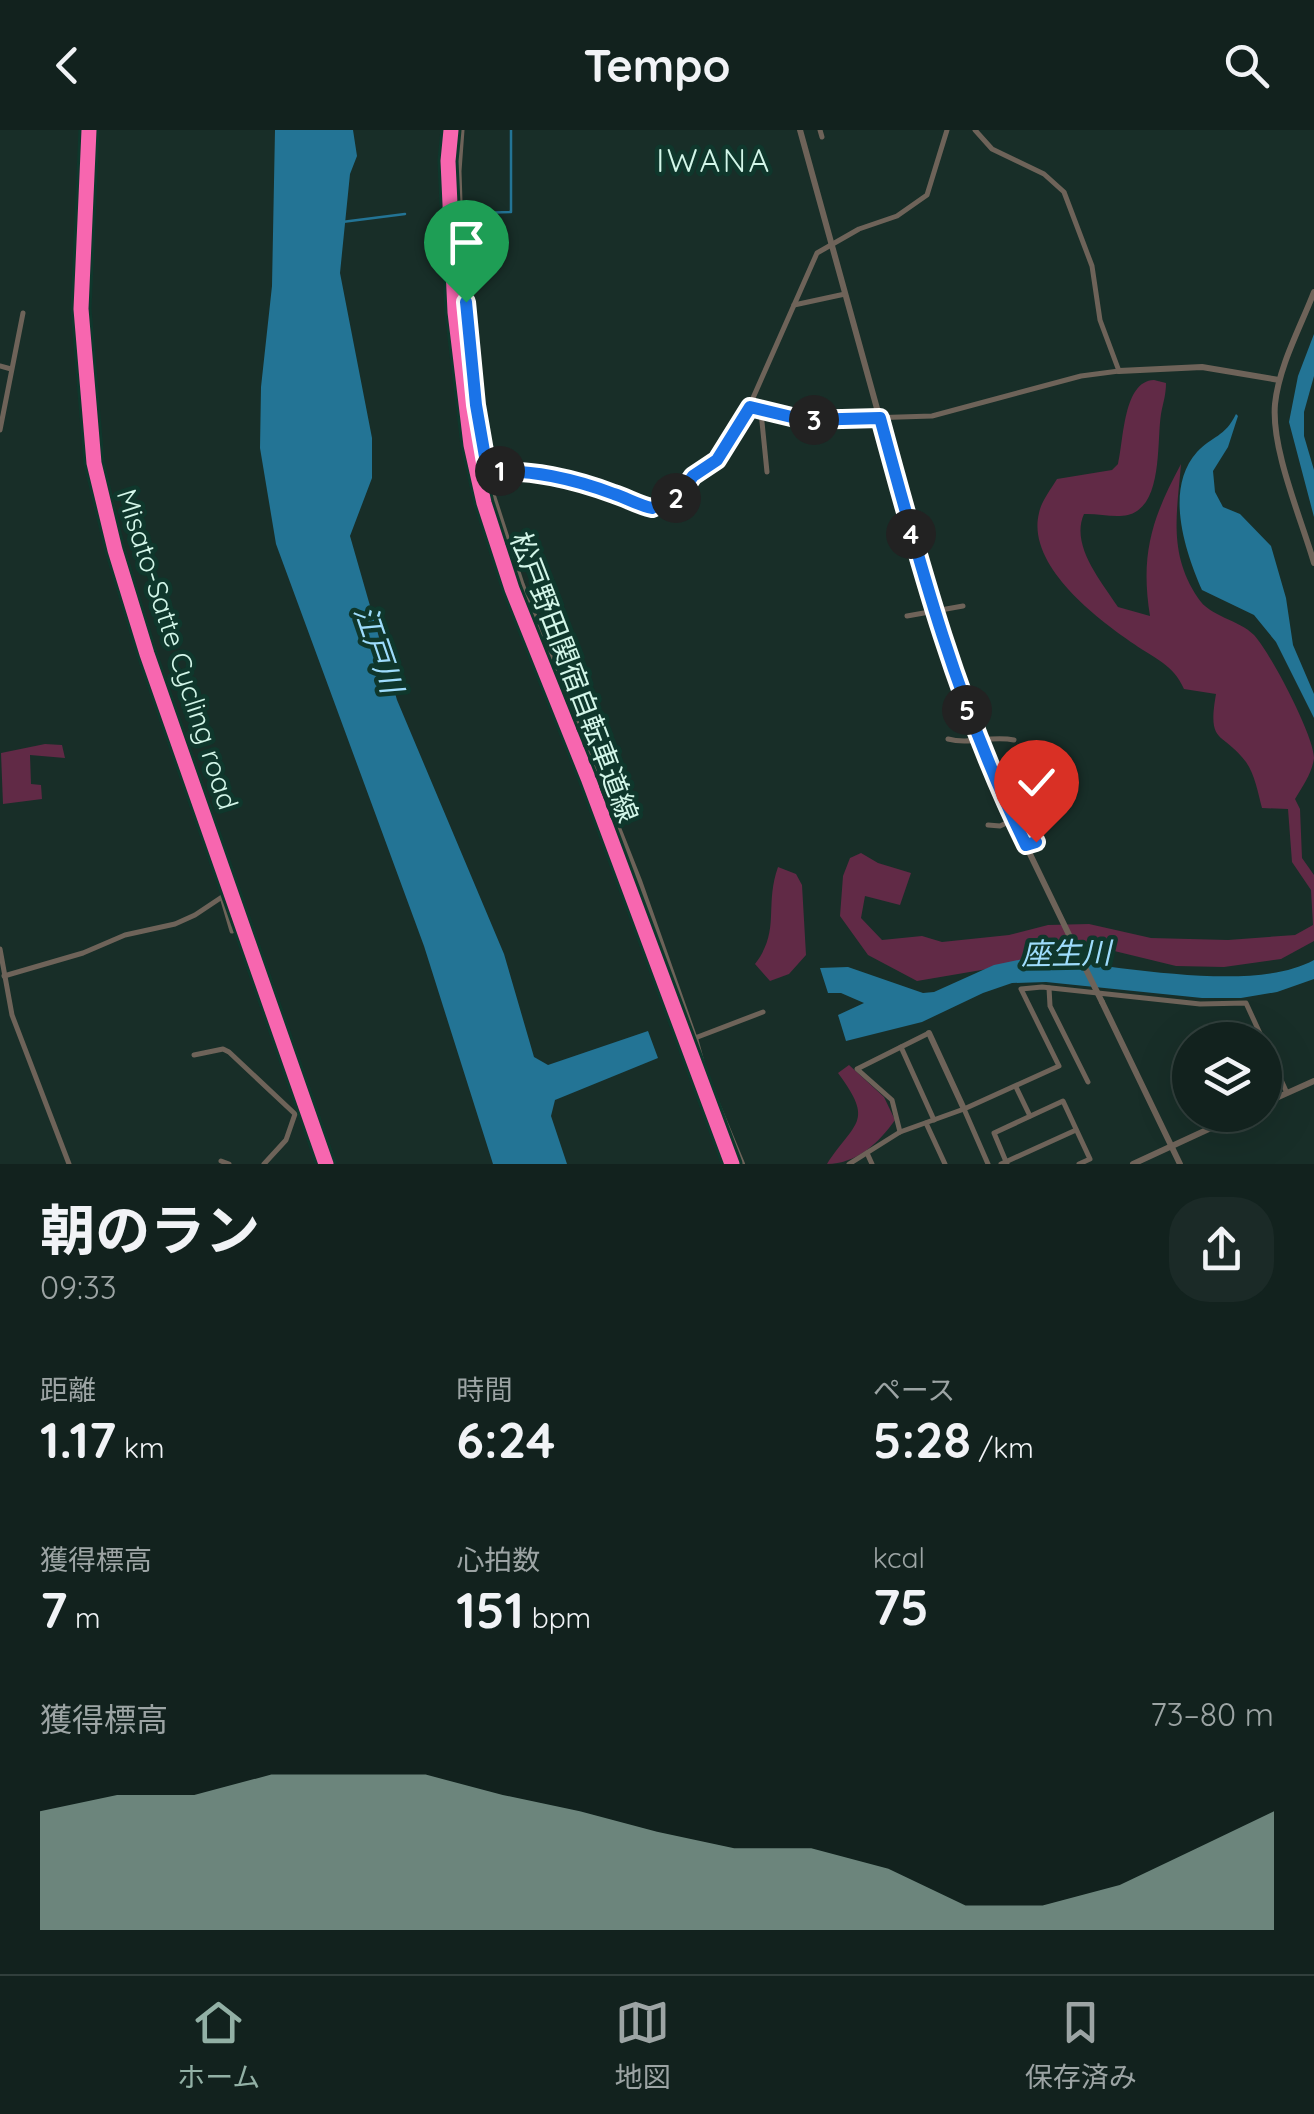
<!DOCTYPE html>
<html lang="ja">
<meta charset="utf-8">
<style>
body{margin:0;font-family:Quicksand,"Noto Sans JP",sans-serif;background:#1b2a27;color:#f1f3f6;height:100vh;display:flex;flex-direction:column;font-size:38px;white-space:nowrap}
*{box-sizing:border-box;margin:0}
p{font-size:32px;color:#9ca4a4}
.icon{flex:none;width:55px;height:55px;fill:none;stroke:currentColor;stroke-width:2;stroke-linecap:round;stroke-linejoin:round}
.map{position:relative;height:1034px;overflow:hidden}
.panel{display:flex;flex-direction:column;background:#12221e;flex:1}
.panel>*{flex:none}
.buttons{position:absolute;left:1172px;top:892px;display:grid;gap:20px}
.buttons a{display:grid;place-items:center;width:110px;height:110px;border-radius:50%;background:#12221e;box-shadow:0 10px 40px #0002,0 0 0 2px #313f3c;font-size:50px}
.pin{position:absolute;display:grid;place-items:center;width:85px;height:85px;color:#fff;margin:-102px -42px;border-radius:50% 50% 50% 0;rotate:-45deg;box-shadow:0 0 10px #0007}
.pin .icon{rotate:45deg}
.km{position:absolute;width:50px;height:50px;margin:-25px;border-radius:50%;background:#222;color:#fff;font-size:28px;line-height:50px;text-align:center}
.round{display:grid;place-items:center;flex:none;width:105px;height:105px;border-radius:40px;background:#1b2a27}
.summary{display:flex;align-items:center;justify-content:space-between;height:170px;padding:0 40px}
h1{font-size:55px;font-weight:700;line-height:75px}
.metrics{display:grid;grid-template-columns:repeat(3,1fr);gap:15px;height:170px;padding:10px 40px}
.metrics div{display:grid;align-content:center}
.metrics b{font-size:50px;font-weight:700}
.metrics small{font-size:28px;font-weight:400}
.metrics p{font-size:28px}
.chart{height:280px;padding:20px 40px}
.chart p{display:flex;justify-content:space-between}
.chart svg{width:100%;height:180px;margin-top:10px;fill:#92b0a5;opacity:.7}
header{display:flex;justify-content:space-between;align-items:center;height:130px;padding:0 40px;background:#12221e;font-size:45px;font-weight:700}
.tabs{display:flex;justify-content:space-around;align-items:center;height:140px;border-top:2px solid #313f3c;background:#12221e;font-size:28px;color:#9ca4a4}
.tabs a{display:grid;justify-items:center;gap:5px}
.tabs .selected{color:#92b0a5}
.map>svg:first-child{display:block}
</style>
<header><svg class="icon" aria-label="back" viewBox="0 0 24 24"><path d="M15 5l-7 7 7 7"/></svg>Tempo<svg class="icon" aria-label="search" viewBox="0 0 24 24"><circle cx="10" cy="10" r="6"/><path d="M15 15l6 6"/></svg></header>
<div class="map">
<svg width="1314" height="1034" viewBox="0 0 1314 1034">
<rect width="100%" height="100%" fill="#182e28"/>
<!-- green -->
<g fill="#612a46">
<path d="M1154,250L1166,253C1166,265 1163,273 1161,284C1157,309 1162,365 1137,381C1123,391 1101,383 1084,384C1070,415 1101,451 1118,477L1150,486C1140,424 1152,388 1181,334C1177,384 1168,423 1198,468C1210,487 1238,489 1254,505C1270,522 1314,606 1314,628C1312,643 1303,656 1295,669L1300,679L1302,728L1314,745V811L1281,829L1224,837L1176,836L1102,818L1080,817L999,837L917,851L868,825L840,786L843,746L850,728L861,723L878,733L911,743L900,775L865,766L861,788L882,810L922,806L942,812L1009,805L1048,795L1089,794L1151,808L1228,810L1295,805L1313,795L1311,760L1292,732L1288,679L1262,678C1258,663 1255,645 1246,632C1222,600 1207,616 1216,564L1184,559C1173,534 1155,529 1134,514C1097,489 1026,435 1039,383C1041,372 1051,359 1057,349L1112,340L1118,334C1124,310 1123,251 1154,250Z"/>
<path d="M45,614L62,615L65,628L30,625L31,654L41,655L42,669L3,674L1,623Z"/>
<path d="M778,737L796,744L802,755L806,825L789,844L770,851L755,834C781,800 764,777 778,737Z"/>
<path d="M849,935L884,967L895,990C879,1013 856,1034 827,1034C855,991 875,993 838,943Z"/>
</g>
<!-- water -->
<g fill="#237495">
<path d="M275,0H353L357,26L350,44L340,143L372,308V348L350,406L397,570L504,824L534,927L548,935L648,901L658,928L555,970L551,986L567,1034H493L424,816L276,414L260,318L261,257L272,156Z"/>
<path d="M1314,204V246L1304,282V306L1314,340V387L1289,292L1298,246Z"/>
<path d="M1236,284L1238,286L1228,317L1213,341L1215,362L1223,377L1240,384L1271,416L1286,468L1293,515L1314,564V588L1276,512L1254,485L1202,460C1185,421 1164,359 1197,322C1212,306 1225,307 1236,284Z"/>
<path d="M1028,828C1105,832 1249,866 1314,830V849L1277,862L1241,868H1202L1046,852L1012,853L983,863L922,892L846,911L838,885L864,873L841,863H828L820,838L848,837L923,863L934,862L994,835Z"/>
</g>
<g fill="none" stroke-linecap="round" stroke-linejoin="round">
<!-- stream -->
<g stroke="#237495" stroke-width="2.5">
<path d="M480,83L511,82V0"/>
<path d="M342,92L405,84"/>
</g>
<!-- minor -->
<g stroke="#6e6359" stroke-width="5">
<path d="M462,0L459,41L462,132L476,275L490,355L522,454L640,752L695,908L763,882"/>
<path d="M820,0L822,7"/>
<path d="M794,175L845,164"/>
<path d="M0,236L11,239"/>
<path d="M750,277L804,290L932,286L1081,246L1119,241L1100,190L1092,136L1064,62L1044,44L992,19L975,0"/>
<path d="M761,282L767,342"/>
<path d="M0,300L23,183"/>
<path d="M488,344L532,343L614,363L652,378L679,367L693,347L717,331L745,286L817,123L859,99L897,86L927,65L947,0"/>
<path d="M907,486L963,476"/>
<path d="M948,609C970,615 991,605 1014,610"/>
<path d="M988,695L1000,696L1013,690"/>
<path d="M0,819L12,885L69,1034"/>
<path d="M4,846L83,823L125,805L175,794L195,785L222,767L232,801"/>
<path d="M1049,858L1050,876L1088,952"/>
<path d="M1265,915L1287,963"/>
<path d="M901,917L934,990"/>
<path d="M194,925L223,919L229,922L295,984L286,1010L264,1034"/>
<path d="M1016,957L1030,986"/>
<path d="M964,979L988,1034"/>
<path d="M926,993L945,1034"/>
<path d="M900,1002L892,970L857,939L929,903"/>
<path d="M867,1023L872,1034"/>
<path d="M221,1031L229,1034"/>
<path d="M849,1034L900,1002L964,979L1059,936L1021,859L1042,857L1200,874L1246,873L1263,910"/>
<path d="M1001,1034L1076,1000"/>
<path d="M1007,1034L994,1003L1063,971L1090,1029L1079,1034"/>
</g>
<!-- tertiary -->
<g stroke="#6e6359" stroke-width="6">
<path d="M800,0L941,510L1001,664L1073,813"/>
<path d="M1314,162C1300,198 1279,236 1275,274C1271,319 1301,388 1314,433"/>
<path d="M1119,241L1202,237L1279,250"/>
<path d="M1102,872L1180,1034"/>
<path d="M929,903L964,979"/>
<path d="M695,908L705,945L742,1034"/>
<path d="M1265,973L1314,951"/>
<path d="M1133,1034L1239,985"/>
</g>
<!-- tertiary-bridge -->
<path stroke="#6e6359" stroke-width="6" d="M1073,813L1102,872"/>
<defs>
<g id="cycleway">
<path d="M89,0L81,179L94,333L115,420L147,524L326,1034"/>
<path d="M451,0L448,31L455,182L471,315L484,373L512,459L588,648L732,1034"/>
</g>
</defs>
<!-- cycleway casing -->
<use href="#cycleway" stroke="#0f372c" stroke-width="21"/>
<!-- cycleway -->
<use href="#cycleway" stroke="#f766af" stroke-width="15"/>
</g>
<g fill="none" stroke-linecap="round" stroke-linejoin="round">
<defs>
<path id="route" d="M466,172L476,275L488,344C524,336 580,351 614,364C627,368 638,375 652,378L679,366L693,346L717,330L750,277L804,290L880,288C920,436 958,577 1026,715L1036,712"/>
</defs>
<!-- route casing -->
<use href="#route" stroke="#fff" stroke-width="20"/>
<!-- route -->
<use href="#route" stroke="#1a73e8" stroke-width="12"/>
</g>
<g text-anchor="middle" dominant-baseline="central" stroke-width="9" stroke-linejoin="round" paint-order="stroke">
<!-- street labels -->
<g font-size="28" fill="#d3f6e9" stroke="#0f372c">
<text transform="translate(178 519) rotate(72)">Misato-Satte Cycling road</text>
<text transform="translate(575 547) rotate(69)">松戸野田関宿自転車道線</text>
</g>
<!-- water labels -->
<g font-size="30" font-style="italic" fill="#9edcfc" stroke="#0f372c">
<text transform="translate(379 519) rotate(71)">江戸川</text>
<text transform="translate(1066 823) rotate(-1)">座生川</text>
</g>
<!-- quarter labels -->
<g font-size="32" letter-spacing="2.5" fill="#d3f6e9" stroke="#0f372c">
<text x="714" y="30">IWANA</text>
</g>
</g>
</svg>
<div class="buttons">
<a><svg class="icon" aria-label="layers" viewBox="0 0 24 24"><path d="M12 4l9 5-9 5-9-5zM3 14l9 5 9-5"/></svg></a>
</div>
<div class="pin" style="left:466px;top:172px;background:#1e9e55"><svg class="icon" aria-label="arrive" viewBox="0 0 24 24"><path d="M6 21V4h12l-3 4 3 4H6"/></svg></div>
<div class="pin" style="left:1036px;top:712px;background:#d93025"><svg class="icon" aria-label="check" viewBox="0 0 24 24"><path d="M5 12l5 5 9-10"/></svg></div>
<b class="km" style="left:500px;top:341px">1</b>
<b class="km" style="left:676px;top:368px">2</b>
<b class="km" style="left:814px;top:290px">3</b>
<b class="km" style="left:911px;top:404px">4</b>
<b class="km" style="left:967px;top:580px">5</b>
</div>
<section class="panel">
<div class="summary"><div><h1>朝のラン</h1><p>09:33</p></div><a class="round"><svg class="icon" aria-label="share" viewBox="0 0 24 24"><path d="M12 15V3M7 8l5-5 5 5M5 13v7h14v-7"/></svg></a></div>
<div class="metrics">
<div><p>距離</p><b>1.17<small> km</small></b></div>
<div><p>時間</p><b>6:24</b></div>
<div><p>ペース</p><b>5:28<small> /km</small></b></div>
</div>
<div class="metrics">
<div><p>獲得標高</p><b>7<small> m</small></b></div>
<div><p>心拍数</p><b>151<small> bpm</small></b></div>
<div><p>kcal</p><b>75</b></div>
</div>
<div class="chart"><p><span>獲得標高</span>73–80 m</p>
<svg viewBox="0 0 160 44" preserveAspectRatio="none"><path d="M0 44V15L10 11L20 11L30 6L40 6L50 6L60 11L70 15L80 20L90 24L100 24L110 29L120 38L130 38L140 33L150 24L160 15V44z"/></svg>
</div>
</section>
<nav class="tabs">
<a class="selected"><svg class="icon" aria-label="home" viewBox="0 0 24 24"><path d="M3 11l9-7 9 7M6 9v11h12V9"/></svg>ホーム</a>
<a><svg class="icon" aria-label="map" viewBox="0 0 24 24"><path d="M3 6l6-2 6 2 6-2v14l-6 2-6-2-6 2zM9 4v14M15 6v14"/></svg>地図</a>
<a><svg class="icon" aria-label="saved" viewBox="0 0 24 24"><path d="M7 4h10v16l-5-4-5 4z"/></svg>保存済み</a>
</nav>
